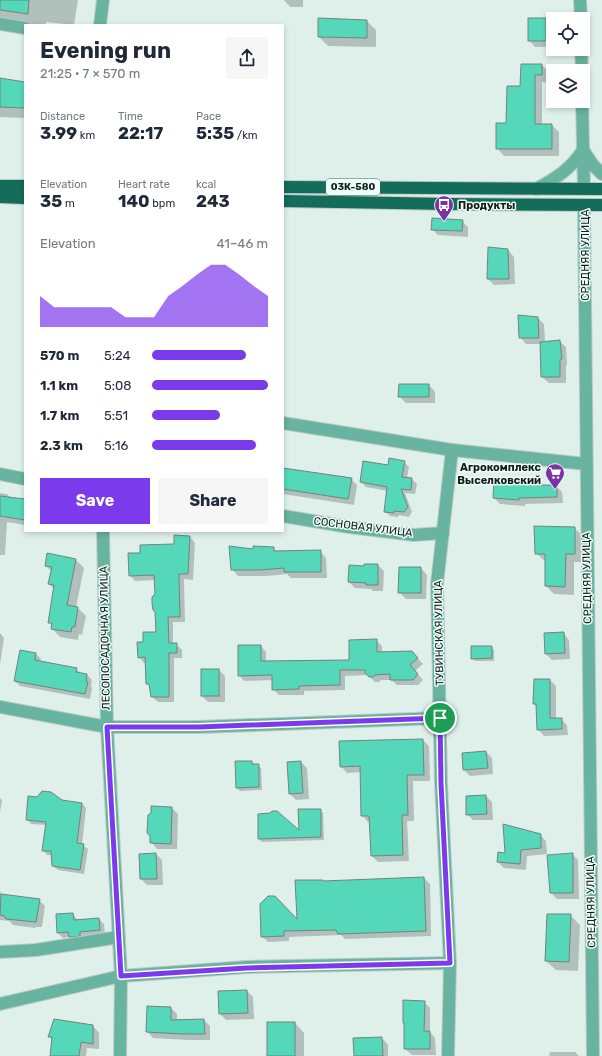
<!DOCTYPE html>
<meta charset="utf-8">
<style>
body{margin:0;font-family:Rubik,sans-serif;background:#f6f6f7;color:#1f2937;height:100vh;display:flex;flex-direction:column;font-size:15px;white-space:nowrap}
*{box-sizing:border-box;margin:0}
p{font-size:13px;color:#747a83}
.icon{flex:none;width:22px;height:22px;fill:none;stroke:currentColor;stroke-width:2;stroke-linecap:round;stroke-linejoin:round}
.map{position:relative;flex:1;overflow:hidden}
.drawer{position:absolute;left:24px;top:24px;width:260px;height:508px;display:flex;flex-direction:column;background:#fff;border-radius:0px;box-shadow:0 2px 6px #0003}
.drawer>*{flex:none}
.tools{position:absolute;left:546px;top:12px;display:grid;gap:8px}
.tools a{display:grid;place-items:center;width:44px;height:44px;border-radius:0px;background:#fff;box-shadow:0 2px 6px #0003;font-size:20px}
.pin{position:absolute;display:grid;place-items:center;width:34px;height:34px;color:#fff;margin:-17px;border:2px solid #fff;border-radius:50%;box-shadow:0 1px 4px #0007}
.round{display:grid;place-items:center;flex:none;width:42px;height:42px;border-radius:0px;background:#f6f6f7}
.head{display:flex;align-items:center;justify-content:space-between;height:68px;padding:0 16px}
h1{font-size:22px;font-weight:700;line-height:30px}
.metrics{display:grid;grid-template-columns:repeat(3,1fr);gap:6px;height:68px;padding:4px 16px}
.metrics div{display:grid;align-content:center}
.metrics b{font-size:17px;font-weight:700}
.metrics small{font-size:11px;font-weight:400}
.metrics p{font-size:11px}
.chart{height:112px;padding:8px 16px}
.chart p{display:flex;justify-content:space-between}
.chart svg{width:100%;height:72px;margin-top:4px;fill:#7c3aed;opacity:.7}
.cta{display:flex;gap:8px;margin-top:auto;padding:8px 16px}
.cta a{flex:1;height:46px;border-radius:0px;background:#7c3aed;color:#fff;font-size:16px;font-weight:700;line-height:46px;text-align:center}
.cta a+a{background:#f6f6f7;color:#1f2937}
ul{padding:0 16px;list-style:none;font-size:13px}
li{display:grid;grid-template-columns:64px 48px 1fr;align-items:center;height:30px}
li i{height:10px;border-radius:5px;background:#7c3aed}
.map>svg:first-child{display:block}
</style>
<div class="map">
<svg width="602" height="1056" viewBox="0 0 602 1056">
<rect width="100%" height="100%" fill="#dff0eb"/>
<!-- shadow -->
<g fill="#0003">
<path d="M0,0H78L74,25L46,22V25H0Z"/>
<path d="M284,0H303V7H290Z"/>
<path d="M546,19L552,25V47H535L529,40Z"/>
<path d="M367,21L376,30V47L328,46L319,37Z"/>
<path d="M542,65L549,72V83L542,82V125H552L559,132V156H504L497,148L521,87Z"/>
<path d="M0,79L25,83V118L0,117Z"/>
<path d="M462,221L468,227V237L438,235L432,229Z"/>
<path d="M508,250L514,257L515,284L494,285L488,279Z"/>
<path d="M538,318L544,324L545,342L559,341L566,347L567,365H566V383H549L542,377L541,344H526L520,337Z"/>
<path d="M429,385L435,392V403H406L399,396Z"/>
<path d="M404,462L409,467L407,478L412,479L417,484L415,494L405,493L412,512L409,517L399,515L398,517L390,516L385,511L388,491L366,487L361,482Z"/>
<path d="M283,469L351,479L357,485L354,505L283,494Z"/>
<path d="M520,481L525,486H556L562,492L563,503L525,504V506L500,504L494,498Z"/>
<path d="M0,493L7,494L11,498L25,500V525L7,522L5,555H0Z"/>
<path d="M574,528L583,536V562H574V595L554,594L546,586V562L536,553Z"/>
<path d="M190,537L195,543L193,580L184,579L185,622H173V644H176L182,650V658H174V702H158L152,697L151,687L147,683L146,663H144L139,657L144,643L157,633L155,580L135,581L130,575L141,554L175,545Z"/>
<path d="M273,548L277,552L320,551L326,558L327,578H291L287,574L267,576H238L232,569L255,550Z"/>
<path d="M76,560L84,568L76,607L78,608L86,616L82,635L79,634L78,640L60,637L52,629V626L49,622L54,589L49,584L52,572L46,566Z"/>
<path d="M378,565L384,571L383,591H373L371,589L355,588L349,582L365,567Z"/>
<path d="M421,568L427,575L426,599H406L399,592Z"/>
<path d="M0,633L4,638L0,665Z"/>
<path d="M563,633L569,640L570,659L552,660L546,654Z"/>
<path d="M376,640L382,646V653L412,652L423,664L415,671L423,680L418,685H397L391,680H381L379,682H375L368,675L345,676V690L304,691V695H279L273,689V680L244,681L239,675L261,646L266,652V662L350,661Z"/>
<path d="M491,647L494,650V661H475L472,658Z"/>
<path d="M36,654L41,659L40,662L76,669L82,674L87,675L92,680L91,686L92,688L90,699L20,686L15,681Z"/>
<path d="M219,670L225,676V702H208L202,696Z"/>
<path d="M550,680L556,686V719H561L567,725L568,735L544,736L538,729L537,706L534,704Z"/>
<path d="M423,740L429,746L430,781H413L414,821H407L409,861L378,862L372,856L371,821L368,822L362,815L361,772L347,773L341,766Z"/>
<path d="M486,752L492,758L493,774L470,776L464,770L463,754Z"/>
<path d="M251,762L261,768L262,790L240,791L237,788Z"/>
<path d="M301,762L307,768L309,799L296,800L290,794Z"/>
<path d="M486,796L492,802L493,820H473L467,814Z"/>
<path d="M0,798L2,800L0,813Z"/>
<path d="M38,799L82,803L86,808L82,845L88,849L84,874L58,870L53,866L52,855H47L43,850L47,825L31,824L27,819Z"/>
<path d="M172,808L178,814L177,849H157L151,842L152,814Z"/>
<path d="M320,810L323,813L324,840L262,842L259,839V816L300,832Z"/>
<path d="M540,835L546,841L547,854L527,856L526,870L504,868L498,862L506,854Z"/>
<path d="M156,854L162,860L163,885H147L141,879Z"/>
<path d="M572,854L578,860L579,899H557L551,893Z"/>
<path d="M424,878L430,884L431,936L345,939L341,935L289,937V941L268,942L262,936L298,921L323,881L324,882Z"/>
<path d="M0,891L2,895L39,900L45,906L42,927H36L35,928L13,925L9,921L0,920Z"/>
<path d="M73,914L78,921L99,919L104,924L105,935L75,942L70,937L63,938L58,933Z"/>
<path d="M570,915L580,925L578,971L556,970L546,961Z"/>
<path d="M247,991L253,997L254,1019L226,1020L220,1014L219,992Z"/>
<path d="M424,1002L430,1008V1032L435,1038L436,1055H412L405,1049V1024L404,1023Z"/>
<path d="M148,1007L171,1008L177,1014V1020H204L210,1026V1040H188L153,1038L147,1031Z"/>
<path d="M295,1023L304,1033V1056H268Z"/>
<path d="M93,1026L99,1033V1049L87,1048L86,1056H51L53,1041L49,1036Z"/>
<path d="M382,1038L388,1045V1056H355Z"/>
<path d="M550,1052H575L579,1056H549Z"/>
</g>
<!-- building -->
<g fill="#54d8b9" stroke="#73837e">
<path d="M0,0H29L28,14L0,10Z"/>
<path d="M318,18L367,20V38L318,37Z"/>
<rect x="528" y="18" width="18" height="23"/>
<path d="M521,64H542V75H535V124H552V149H496V123H506L507,86H520Z"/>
<path d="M0,78L25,82V108L0,107Z"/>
<path d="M432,218L463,220L462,231L431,230Z"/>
<path d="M488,247L508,249L509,279H487Z"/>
<path d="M518,315L538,317L539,338H519Z"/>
<path d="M560,340L562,359H560V377H541L540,342Z"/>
<path d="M399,384H429V397H398Z"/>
<path d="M389,458L405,461L402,477L412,478L411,490L401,489L408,507L404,512L394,511V513L384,512L387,487L360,482L363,461L388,465Z"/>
<path d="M283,468L352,478L348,499L283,489Z"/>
<path d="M494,479L520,480V485H557V497L519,498V500L493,498Z"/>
<path d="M0,496L25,499V520L0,516Z"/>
<path d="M534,526L575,527V554H566L565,587L545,586V554H535Z"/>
<path d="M174,535L190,536L188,574H179L180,617H168L169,643H177V653H169V697H151L149,684H146L145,657L138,658L137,642H143V632H156L155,612L153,610L152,603V597L155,594L154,575L129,576L128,553H140V545L174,544Z"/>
<path d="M229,546L253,549V546L274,547V551L321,550V572H284V568L260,570H231Z"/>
<path d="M47,553L76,559L67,605L78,607L75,627H72L71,632L51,629L52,623H48L54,585L48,584L52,567L45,566Z"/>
<path d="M364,564H378V585H366V583L348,582L349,565L364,566Z"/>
<path d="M399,567H421V593H398Z"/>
<path d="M564,632L565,653L545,654L544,633Z"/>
<path d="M377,639V652L412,651L418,658L410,665L418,674L413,680H390V674L375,675L373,677H369L365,673V670H340V685L299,686V689L272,690V675L238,676V645H261V661L349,660V640Z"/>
<path d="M471,646H492V658L471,659Z"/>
<path d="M20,650L36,653L35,660L77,668L76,672L87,674L86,682H88L85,694L14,681Z"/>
<rect x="201" y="669" width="18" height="27"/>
<path d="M534,679H550V718H562V729L537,730L536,704H533Z"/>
<path d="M423,739L424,775H407L408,815H402L403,855L371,856L369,816H361L360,766L340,767L339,741Z"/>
<path d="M486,751L488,768L463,770L462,753Z"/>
<path d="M235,761H252V764H259V787L236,788Z"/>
<path d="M301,761L303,793L289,794L287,762Z"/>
<path d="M42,791L51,792L62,800L82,803L77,843L84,844L80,870L52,866L51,851H42L46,822L26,820L28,796L37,797Z"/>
<path d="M486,795L487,814L466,815V796Z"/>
<path d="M151,806L172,807L171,844L150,843V836L147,833L148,815L151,813Z"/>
<path d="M298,809H321V837L258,839V814L270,813L272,811H277L299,830Z"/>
<path d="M503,824L541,834V848L521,850L520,864L497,862L498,852L505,853Z"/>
<path d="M156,853L157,879H140L139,854Z"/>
<path d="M573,853V893H550L547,855Z"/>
<path d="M424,877L426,931L338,934L336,930L284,931V936L261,937L260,904L268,896H275L297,919L295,880H323V881Z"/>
<path d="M1,894L40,899L36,922L6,919L4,916L0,915Z"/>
<path d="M73,913L74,920L99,918L100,930L80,932V936L73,937H69L68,932L57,933L56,914Z"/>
<path d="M547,914H571L569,962L545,961Z"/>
<path d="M247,990L248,1013L219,1014L218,991Z"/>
<path d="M403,1000L425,1001L424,1031H430V1049H404V1023H403Z"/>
<path d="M147,1006L171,1007V1020L204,1019L205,1034H181L146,1032Z"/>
<path d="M54,1019L93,1025V1044L81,1042L79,1056H50L52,1037H48Z"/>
<rect x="267" y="1022" width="28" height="34"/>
<path d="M382,1037L383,1056H354L353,1038Z"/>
</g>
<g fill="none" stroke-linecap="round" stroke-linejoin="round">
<defs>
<g id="minor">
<path d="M0,24L25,28"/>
<path d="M100,25L103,0"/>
<path d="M283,423L452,450L586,464"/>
<path d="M0,474L25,479"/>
<path d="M283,516L349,527L414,535L443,533"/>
<path d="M103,531L107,727L121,976L120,1056"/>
<path d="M0,707L107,727H199L440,718"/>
<path d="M0,952L36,950L119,937"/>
<path d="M0,1004L121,976L247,967L450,963"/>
<path d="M448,1056L450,963L441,783L437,584L452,450"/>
</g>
<g id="tertiary">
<path d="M580,0L581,19"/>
<path d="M581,49L582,71"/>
<path d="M582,101L584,189"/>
<path d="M583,150L593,165L602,174"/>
<path d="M536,189C555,179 571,169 583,150"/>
<path d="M584,205L593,1056"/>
</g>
<g id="trunk">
<path d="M0,186H25"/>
<path d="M283,187L602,189"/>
<path d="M0,197L25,198"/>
<path d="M283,201L449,204L602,205"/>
</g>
</defs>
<!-- minor casing -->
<use href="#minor" stroke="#bbcac5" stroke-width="14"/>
<!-- tertiary casing -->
<use href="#tertiary" stroke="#bbcac5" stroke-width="14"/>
<!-- trunk casing -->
<use href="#trunk" stroke="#bbcac5" stroke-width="14"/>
<!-- minor -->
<use href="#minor" stroke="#68b4a0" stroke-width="12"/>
<!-- tertiary -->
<use href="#tertiary" stroke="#68b4a0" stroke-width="12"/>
<!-- trunk -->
<use href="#trunk" stroke="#146c5a" stroke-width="12"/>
</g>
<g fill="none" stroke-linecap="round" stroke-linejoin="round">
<defs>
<path id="route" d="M440,718L441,783L450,963L247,968L121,976L107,727H199Z"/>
</defs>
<!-- route casing -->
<use href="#route" stroke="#fff" stroke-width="8"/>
<!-- route -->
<use href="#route" stroke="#7c3aed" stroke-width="5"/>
</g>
<!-- icons -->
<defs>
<symbol id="bus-pin" viewBox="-11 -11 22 30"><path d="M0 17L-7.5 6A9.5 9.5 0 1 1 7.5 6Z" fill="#7a34a7" stroke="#ecfef8"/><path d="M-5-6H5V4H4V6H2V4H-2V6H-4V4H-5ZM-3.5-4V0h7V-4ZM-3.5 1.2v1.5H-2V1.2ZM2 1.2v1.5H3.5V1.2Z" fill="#fff"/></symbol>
<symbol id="supermarket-pin" viewBox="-11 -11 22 30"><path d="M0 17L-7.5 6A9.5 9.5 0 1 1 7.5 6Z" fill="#7a34a7" stroke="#ecfef8"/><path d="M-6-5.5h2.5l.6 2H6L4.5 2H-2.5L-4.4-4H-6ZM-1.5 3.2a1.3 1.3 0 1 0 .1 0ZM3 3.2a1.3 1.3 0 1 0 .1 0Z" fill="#fff"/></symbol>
</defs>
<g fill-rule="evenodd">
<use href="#bus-pin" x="433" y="194" width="22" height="30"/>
<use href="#supermarket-pin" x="544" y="462" width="22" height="30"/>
</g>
<g text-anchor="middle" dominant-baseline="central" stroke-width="3" stroke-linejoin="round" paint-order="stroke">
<!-- shield labels -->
<rect fill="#ecfef8" stroke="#56605d" stroke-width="1" x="326" y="179" width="54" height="16" rx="3"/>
<g font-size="10" font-weight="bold" fill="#151c1a">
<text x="353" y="187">03К-580</text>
</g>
<!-- poi labels -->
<g font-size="11" font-weight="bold" fill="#151c1a" stroke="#ecfef8" text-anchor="start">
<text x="458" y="205">Продукты</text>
<text x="541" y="467" text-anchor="end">Агрокомплекс<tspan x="541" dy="13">Выселковский</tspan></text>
</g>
<!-- street labels -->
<g font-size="11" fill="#151c1a" stroke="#ecfef8">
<text transform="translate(585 255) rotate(-90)">СРЕДНЯЯ УЛИЦА</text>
<text transform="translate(363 527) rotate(7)">СОСНОВАЯ УЛИЦА</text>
<text transform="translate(587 578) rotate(-91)">СРЕДНЯЯ УЛИЦА</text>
<text transform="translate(439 633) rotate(-91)">ТУВИНСКАЯ УЛИЦА</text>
<text transform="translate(105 638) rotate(-91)">ЛЕСОПОСАДОЧНАЯ УЛИЦА</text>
<text transform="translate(591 902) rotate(-91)">СРЕДНЯЯ УЛИЦА</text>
</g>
</g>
</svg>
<div class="tools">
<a><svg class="icon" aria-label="locate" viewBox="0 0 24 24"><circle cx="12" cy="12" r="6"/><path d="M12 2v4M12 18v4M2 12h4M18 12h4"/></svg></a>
<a><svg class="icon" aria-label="layers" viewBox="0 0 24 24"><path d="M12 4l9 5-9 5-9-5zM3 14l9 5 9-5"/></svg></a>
</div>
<div class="pin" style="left:440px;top:718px;background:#1e9e55"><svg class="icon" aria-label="arrive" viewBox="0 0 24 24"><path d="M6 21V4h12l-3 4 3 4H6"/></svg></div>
<section class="drawer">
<div class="head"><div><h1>Evening run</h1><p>21:25 · 7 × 570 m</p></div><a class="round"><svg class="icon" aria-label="share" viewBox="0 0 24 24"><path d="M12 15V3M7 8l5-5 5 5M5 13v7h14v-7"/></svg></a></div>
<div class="metrics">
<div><p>Distance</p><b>3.99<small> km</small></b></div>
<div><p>Time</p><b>22:17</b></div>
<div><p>Pace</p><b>5:35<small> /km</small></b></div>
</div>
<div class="metrics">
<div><p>Elevation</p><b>35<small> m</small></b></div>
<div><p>Heart rate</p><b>140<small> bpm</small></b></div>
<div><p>kcal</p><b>243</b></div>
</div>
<div class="chart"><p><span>Elevation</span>41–46 m</p>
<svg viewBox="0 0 160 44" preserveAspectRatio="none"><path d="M0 44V25L10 32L20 32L30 32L40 32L50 32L60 38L70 38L80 38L90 25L100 19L110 12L120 6L130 6L140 12L150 19L160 25V44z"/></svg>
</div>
<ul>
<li><b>570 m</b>5:24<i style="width:81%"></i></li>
<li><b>1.1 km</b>5:08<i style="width:100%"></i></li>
<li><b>1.7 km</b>5:51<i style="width:59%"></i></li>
<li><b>2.3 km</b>5:16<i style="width:90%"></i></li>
</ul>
<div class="cta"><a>Save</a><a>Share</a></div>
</section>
</div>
